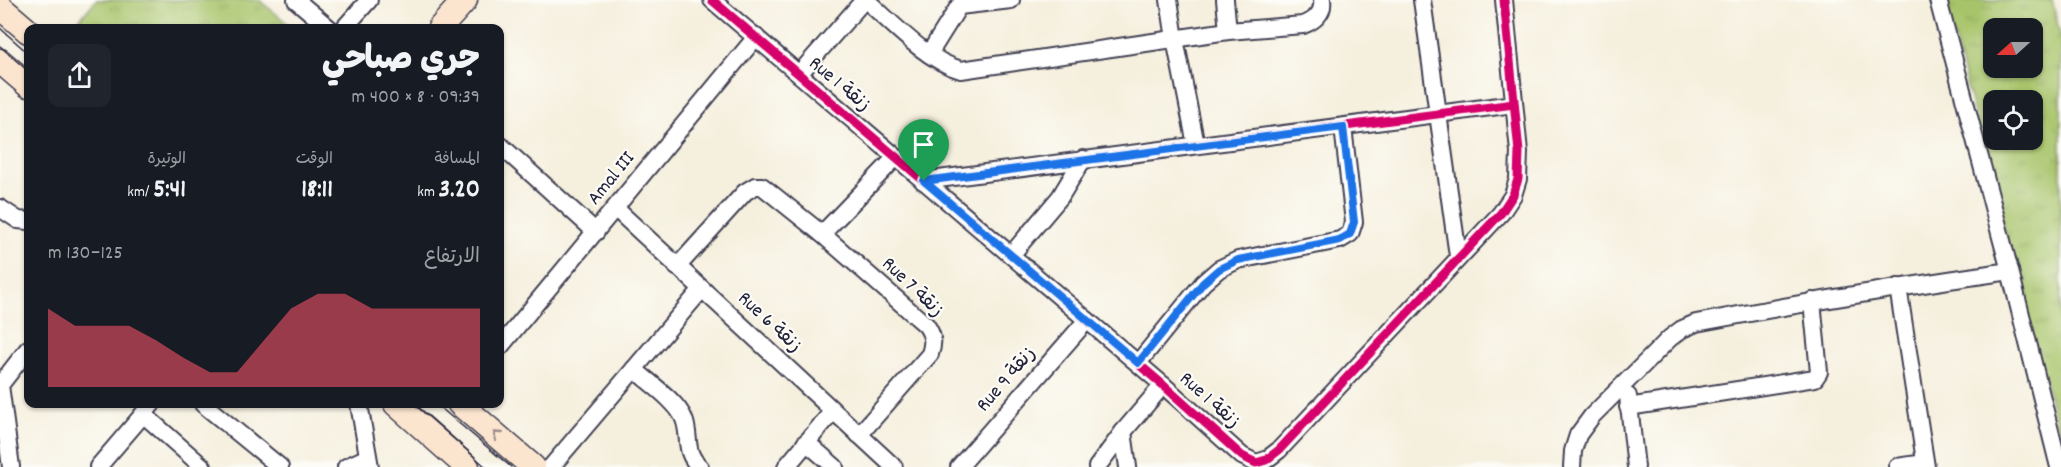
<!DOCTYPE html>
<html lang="ar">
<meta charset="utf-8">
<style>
body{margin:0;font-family:Dekko,"Playpen Sans Arabic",sans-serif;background:#20242c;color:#f1f3f6;direction:rtl;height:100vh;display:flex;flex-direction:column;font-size:22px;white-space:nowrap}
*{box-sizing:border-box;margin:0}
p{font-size:20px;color:#9ea1a6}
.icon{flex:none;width:33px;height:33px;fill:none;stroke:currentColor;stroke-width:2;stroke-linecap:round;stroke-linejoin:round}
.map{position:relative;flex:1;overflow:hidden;direction:ltr}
.panel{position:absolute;left:24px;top:24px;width:480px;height:384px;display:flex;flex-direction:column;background:#171b24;border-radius:12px;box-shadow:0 2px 4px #0004;direction:rtl}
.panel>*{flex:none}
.needle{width:39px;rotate:249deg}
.controls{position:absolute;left:1983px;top:18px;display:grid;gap:12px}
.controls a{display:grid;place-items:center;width:60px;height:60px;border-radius:12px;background:#171b24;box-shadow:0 2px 4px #0004;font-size:30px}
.pin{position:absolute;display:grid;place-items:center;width:51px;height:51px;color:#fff;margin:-62px -26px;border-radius:50% 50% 50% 0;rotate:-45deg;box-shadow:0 0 6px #0007}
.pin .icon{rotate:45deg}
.round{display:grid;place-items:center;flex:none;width:63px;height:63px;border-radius:12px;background:#20242c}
.head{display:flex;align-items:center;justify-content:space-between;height:102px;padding:0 24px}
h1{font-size:33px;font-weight:800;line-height:45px}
.figures{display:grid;grid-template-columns:repeat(3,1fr);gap:9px;height:102px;padding:6px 24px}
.figures div{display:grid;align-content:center}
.figures b{font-size:26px;font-weight:800}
.figures small{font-size:16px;font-weight:400}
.figures p{font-size:16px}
.chart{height:168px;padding:12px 24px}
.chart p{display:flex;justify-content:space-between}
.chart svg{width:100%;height:108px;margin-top:6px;fill:#d1495b;opacity:.7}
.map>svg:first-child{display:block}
</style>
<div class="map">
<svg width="2061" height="467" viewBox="0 0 2061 467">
<defs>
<pattern id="grass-tufts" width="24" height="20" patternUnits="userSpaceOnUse" patternTransform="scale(1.5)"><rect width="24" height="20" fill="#a8c46b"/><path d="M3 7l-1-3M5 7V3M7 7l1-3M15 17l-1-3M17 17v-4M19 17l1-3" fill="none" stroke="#90a85e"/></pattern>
</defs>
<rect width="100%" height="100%" fill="#fdfcf7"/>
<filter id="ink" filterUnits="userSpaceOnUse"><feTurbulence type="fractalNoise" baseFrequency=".0167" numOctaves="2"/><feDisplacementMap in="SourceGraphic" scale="12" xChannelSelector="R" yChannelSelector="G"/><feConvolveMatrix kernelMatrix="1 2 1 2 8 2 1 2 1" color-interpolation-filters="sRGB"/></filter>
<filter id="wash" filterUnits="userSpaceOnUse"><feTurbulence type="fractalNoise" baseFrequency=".008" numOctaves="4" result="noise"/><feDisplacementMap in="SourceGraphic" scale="24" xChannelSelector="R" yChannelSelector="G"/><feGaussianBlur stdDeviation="1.35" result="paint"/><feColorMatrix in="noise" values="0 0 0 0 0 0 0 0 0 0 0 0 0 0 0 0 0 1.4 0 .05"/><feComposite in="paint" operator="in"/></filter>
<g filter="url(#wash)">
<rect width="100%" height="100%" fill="#f5efdd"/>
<!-- grass -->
<g fill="url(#grass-tufts)" stroke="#657353" stroke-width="1.5" fill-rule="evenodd">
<path d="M96,0H259L293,28H72Z"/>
<path d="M1944,0H2052L2061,38V442ZM1994,28H2032V68H1994ZM1994,100H2032V140H1994Z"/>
</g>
</g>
<g filter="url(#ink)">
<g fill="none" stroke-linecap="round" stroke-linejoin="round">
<defs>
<g id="street">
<path d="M296,0L329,28"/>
<path d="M712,0L1163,385L1242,456L1256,463L1266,460L1279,450L1501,213L1513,195L1518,179L1519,152L1504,0"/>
<path d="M866,0C892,23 927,61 961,70L1228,31L1303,25C1314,21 1324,13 1322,0"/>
<path d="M1169,0L1175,39L1196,145"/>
<path d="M1225,0L1228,31"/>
<path d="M1422,0L1458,256"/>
<path d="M1938,0L2010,271L2059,467"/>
<path d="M344,28L369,0"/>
<path d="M929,54L959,6L1011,0"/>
<path d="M799,74L864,0"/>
<path d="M500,145L596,232"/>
<path d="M923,181L1514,104"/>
<path d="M0,208L18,220L28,221"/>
<path d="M616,209L894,467"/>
<path d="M822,234L896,157"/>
<path d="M1011,255L1060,197L1083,159"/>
<path d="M677,267L745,192L755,186H762L822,234L926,325C933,335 934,342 930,354L859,435"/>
<path d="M1898,287L1926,467"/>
<path d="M500,347L756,37"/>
<path d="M1138,363L1203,283L1219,269L1238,260L1340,240L1350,234L1354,222L1343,127"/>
<path d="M634,369C648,382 677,401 684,419C691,437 683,452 700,467"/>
<path d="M1628,396L1636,467"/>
<path d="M203,404L280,467"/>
<path d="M359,404L370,467"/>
<path d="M1628,407L1815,378L1819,372L1812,301"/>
<path d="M143,414L203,467"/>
<path d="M1123,432L1128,467"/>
<path d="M806,442L835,467"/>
<path d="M11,467L0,385L28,349"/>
<path d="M98,467L152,404"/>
<path d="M346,467L368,457"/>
<path d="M551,467L702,289"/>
<path d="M786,467L833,411"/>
<path d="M959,467L1087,320"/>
<path d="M1097,467L1123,432L1163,385"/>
<path d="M1572,467L1573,451L1578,435L1592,416L1670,338L1682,329L1696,323C1801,303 1905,286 2010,271"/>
<path d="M1897,467L1925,463"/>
</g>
<g id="secondary">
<path d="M0,7L28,31"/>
<path d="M440,28L465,0"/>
<path d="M0,61L28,85"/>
<path d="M396,404L467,467"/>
<path d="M460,404L533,467"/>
</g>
</defs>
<!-- street casing -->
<use href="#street" stroke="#424153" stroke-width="20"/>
<!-- secondary casing -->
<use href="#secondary" stroke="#424153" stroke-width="27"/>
<!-- street -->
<use href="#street" stroke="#fff" stroke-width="16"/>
<!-- secondary -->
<use href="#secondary" stroke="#fce5cf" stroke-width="24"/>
<!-- tram -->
<g stroke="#22223b" stroke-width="1.5">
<path d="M0,28L28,53"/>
<path d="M0,46L28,71"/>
<path d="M414,404L486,467"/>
<path d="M436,404L511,467"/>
</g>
<defs>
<g id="cycleway">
<path d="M712,0L1163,385L1242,456L1256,463L1266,460L1279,450L1501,213L1513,195L1518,179L1519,152L1504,0"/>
<path d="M923,181L1514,104"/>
</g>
</defs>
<!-- cycleway casing -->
<use href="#cycleway" stroke="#fdfcf7" stroke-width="13"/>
<!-- cycleway -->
<use href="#cycleway" stroke="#d6006c" stroke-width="9"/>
</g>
<!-- one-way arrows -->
<defs><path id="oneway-chevron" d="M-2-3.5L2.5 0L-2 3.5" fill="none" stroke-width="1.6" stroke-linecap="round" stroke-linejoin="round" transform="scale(1.5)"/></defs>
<use stroke="#9a8d8c" href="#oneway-chevron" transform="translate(497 435) rotate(-139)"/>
</g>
<g fill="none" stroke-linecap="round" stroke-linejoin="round" filter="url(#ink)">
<defs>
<path id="route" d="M1343,127L1354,222L1350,234L1340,240L1238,260L1219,269L1203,283L1138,363L924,181Z"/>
</defs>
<!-- route casing -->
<use href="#route" stroke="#fff" stroke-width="12"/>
<!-- route -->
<use href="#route" stroke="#1a73e8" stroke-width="8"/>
</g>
<g text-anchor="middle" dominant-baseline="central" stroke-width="4.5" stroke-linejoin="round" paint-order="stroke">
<!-- street labels -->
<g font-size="20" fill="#22223b" stroke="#fdfcf7">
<text transform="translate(839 85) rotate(40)">Rue 1 زنقة</text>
<text transform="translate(612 179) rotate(-51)">Amal III</text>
<text transform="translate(912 288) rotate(44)">Rue 7 زنقة</text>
<text transform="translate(769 323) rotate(43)">Rue 6 زنقة</text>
<text transform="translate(1007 380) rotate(-49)">Rue 9 زنقة</text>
<text transform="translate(1209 401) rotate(42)">Rue 1 زنقة</text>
</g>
</g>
</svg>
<div class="controls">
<a><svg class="needle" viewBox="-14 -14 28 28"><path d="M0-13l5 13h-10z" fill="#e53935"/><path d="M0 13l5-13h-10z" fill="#9ea1a6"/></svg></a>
<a><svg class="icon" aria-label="locate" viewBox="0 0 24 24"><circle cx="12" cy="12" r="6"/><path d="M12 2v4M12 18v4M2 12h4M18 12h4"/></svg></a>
</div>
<div class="pin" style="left:924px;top:181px;background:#1e9e55"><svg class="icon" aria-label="arrive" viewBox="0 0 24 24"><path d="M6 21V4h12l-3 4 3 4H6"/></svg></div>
<section class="panel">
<div class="head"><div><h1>جري صباحي</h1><p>09:39 · 8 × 400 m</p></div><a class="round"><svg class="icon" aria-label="share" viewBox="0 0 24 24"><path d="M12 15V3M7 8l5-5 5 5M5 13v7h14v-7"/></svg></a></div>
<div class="figures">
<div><p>المسافة</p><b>3.20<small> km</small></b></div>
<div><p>الوقت</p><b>18:11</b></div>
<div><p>الوتيرة</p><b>5:41<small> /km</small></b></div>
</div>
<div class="chart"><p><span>الارتفاع</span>125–130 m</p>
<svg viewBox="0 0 160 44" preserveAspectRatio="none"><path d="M0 44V12L10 19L20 19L30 19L40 25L50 32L60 38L70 38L80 25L90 12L100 6L110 6L120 12L130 12L140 12L150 12L160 12V44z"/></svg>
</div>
</section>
</div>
